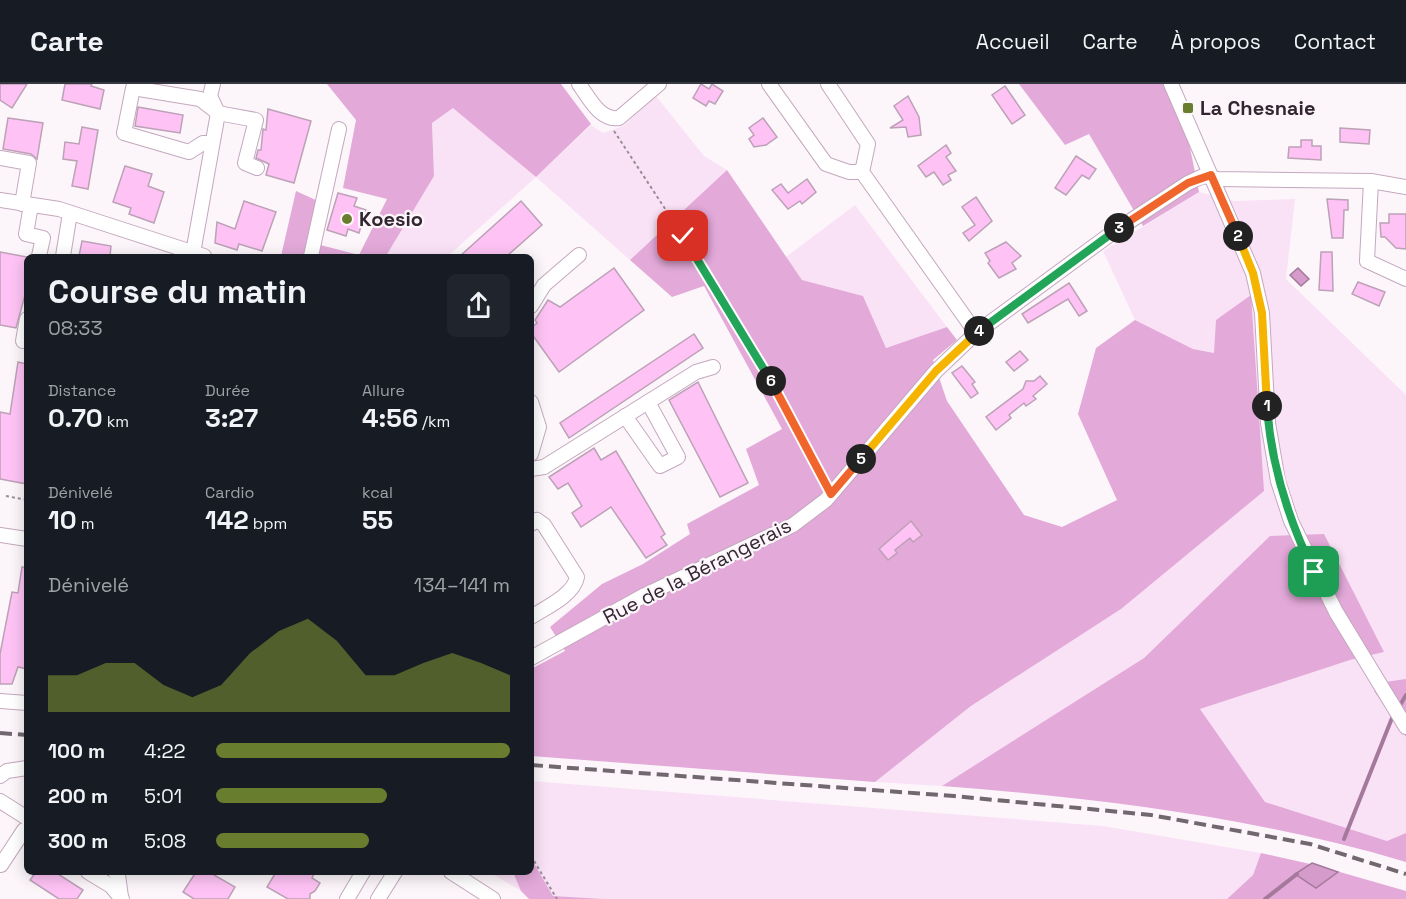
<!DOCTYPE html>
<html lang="fr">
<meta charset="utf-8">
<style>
body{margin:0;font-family:"Space Grotesk",sans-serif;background:#20242c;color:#f1f3f6;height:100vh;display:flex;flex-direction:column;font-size:22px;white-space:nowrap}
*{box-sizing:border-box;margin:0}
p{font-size:20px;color:#9ea1a6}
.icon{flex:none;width:33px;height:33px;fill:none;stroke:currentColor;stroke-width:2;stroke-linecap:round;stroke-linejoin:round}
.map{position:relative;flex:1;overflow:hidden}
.details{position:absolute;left:24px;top:170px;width:510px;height:621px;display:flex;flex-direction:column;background:#171b24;border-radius:9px;box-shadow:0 3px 15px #0003}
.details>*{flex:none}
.pin{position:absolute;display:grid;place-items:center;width:51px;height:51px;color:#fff;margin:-26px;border-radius:12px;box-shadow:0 3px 9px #0006}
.km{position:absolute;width:30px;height:30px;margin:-15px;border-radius:50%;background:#222;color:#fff;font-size:16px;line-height:30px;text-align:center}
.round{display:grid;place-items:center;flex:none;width:63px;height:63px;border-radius:9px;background:#20242c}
.headline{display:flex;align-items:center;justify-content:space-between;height:102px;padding:0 24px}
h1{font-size:33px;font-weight:700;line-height:45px}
.stats{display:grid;grid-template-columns:repeat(3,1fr);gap:9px;height:102px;padding:6px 24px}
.stats div{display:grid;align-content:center}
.stats b{font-size:26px;font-weight:700}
.stats small{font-size:16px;font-weight:400}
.stats p{font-size:16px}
.chart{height:168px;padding:12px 24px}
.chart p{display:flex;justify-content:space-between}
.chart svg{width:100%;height:108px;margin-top:6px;fill:#697d2e;opacity:.7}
ul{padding:0 24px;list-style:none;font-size:20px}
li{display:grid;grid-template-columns:96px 72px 1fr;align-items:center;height:45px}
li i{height:15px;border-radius:8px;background:#697d2e}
header{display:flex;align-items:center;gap:36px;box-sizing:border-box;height:84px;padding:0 30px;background:#171b24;border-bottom:2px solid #363941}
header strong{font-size:28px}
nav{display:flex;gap:33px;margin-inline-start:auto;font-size:21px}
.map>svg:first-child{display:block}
</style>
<header>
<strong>Carte</strong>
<nav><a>Accueil</a><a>Carte</a><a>À propos</a><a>Contact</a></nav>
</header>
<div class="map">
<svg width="1406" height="815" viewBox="0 0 1406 815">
<rect width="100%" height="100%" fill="#fcf6fb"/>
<!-- green -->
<g fill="#fae2f6">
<path d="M656,12L704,72L727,86L630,176L536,93L448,172H386L434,92L432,39L453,23L536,93L591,41L603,49L623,42Z"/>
<path d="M1199,108L1234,117L1295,115L1286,195L1406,311V595L1374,607L1406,653V749L1387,757L1265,718L1200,625L1350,576L1384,568L1270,452L1144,574L942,702L875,698L971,622L1121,525L1214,269L1193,265L1135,236L1103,167Z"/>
<path d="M855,121L947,243L886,264L863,212L802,196L786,173Z"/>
<path d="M531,697L1103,742L1261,769L1253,791L1227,815H604L553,812L531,774Z"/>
<path d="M489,788H513L521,807L518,805Z"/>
</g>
<!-- forest -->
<g fill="#e3a9d9">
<path d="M327,0H561L591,40L536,93L453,24L432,39L434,92L386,172H281L296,107L318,117L309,158L359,171L387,115L343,104L356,36Z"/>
<path d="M1019,0H1164L1188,54L1199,108L1143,142L1089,50L1065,61Z"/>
<path d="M727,86L802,196L863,212L886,264L947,243L957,256L933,276L947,317L1024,431L1062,443L1117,416L1078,330L1096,264L1135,236L1193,265L1214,269L1216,236L1251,211L1264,407L1121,525L971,622L875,698L531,672V585L565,567L550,543L602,500L643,480L690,450L687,440L759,401L746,365L782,345L704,202L672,213L630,176Z"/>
<path d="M1324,450L1384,568L1350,576L1200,625L1265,718L1387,757L1406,749V778C1255,733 1098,714 942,702L1144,574L1270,452Z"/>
<path d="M1406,595V653L1374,607L1385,598Z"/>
<path d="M1261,769L1319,782L1406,807V815H1227L1253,791Z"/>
<path d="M531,774L553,812L604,815H529L521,807L513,788H531Z"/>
</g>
<!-- water -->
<g fill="#d59ccb" stroke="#a4799c" stroke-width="1.5">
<path d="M1298,184L1309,195L1301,202L1290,191Z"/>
<path d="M1312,779L1338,788L1316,804L1295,790Z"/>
</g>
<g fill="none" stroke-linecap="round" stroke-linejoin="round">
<!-- stream -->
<g stroke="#a4799c" stroke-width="4">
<path d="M1399,623L1406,611"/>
<path d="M1344,755L1392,634"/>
<path d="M1265,815L1297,790"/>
</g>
</g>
<!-- building -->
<g fill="#fec3f4" stroke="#bca1b7" stroke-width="1.5">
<path d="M0,0H27L12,24L0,16Z"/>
<path d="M65,0H92L91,2L104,6L100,25L62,16Z"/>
<path d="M701,0L709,5L712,0L723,7L715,20L709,17L706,22L693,14Z"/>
<path d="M1005,2L1025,31L1012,40L992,11Z"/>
<path d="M908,12L919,33L921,51L908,53L906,43L890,44L903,36L894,22Z"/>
<path d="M138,23L183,31L180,49L135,42Z"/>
<path d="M268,25L311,37L294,99L266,91L269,80L256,74L258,66H261L263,45L266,46Z"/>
<path d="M8,34L43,39L37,75L31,70L3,65Z"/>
<path d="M763,34L777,53L766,61L754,63L749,55L754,51L749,44Z"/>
<path d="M82,43L98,46L88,105L72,102L77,77L63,75L65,58L79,60Z"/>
<path d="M1340,44L1370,46L1369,60L1340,58Z"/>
<path d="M1301,56H1312V62H1321V76L1288,74L1289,63H1301Z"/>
<path d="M946,61L951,69L946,73L956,87L948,91L951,96L943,101L934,88L926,93L918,82Z"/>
<path d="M1076,72L1096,85L1089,95L1082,91L1066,111L1055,104Z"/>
<path d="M125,82L152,90L148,102L164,108L154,139L129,130L131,124L113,118Z"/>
<path d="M807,95L816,108L802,120L800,117L788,125L772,106L781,100L788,109Z"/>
<path d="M338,109L357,114L354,122L366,126L359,149L348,145L346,152L327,146Z"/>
<path d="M976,113L992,137L969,157L963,149L975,141L962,123Z"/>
<path d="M1327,115L1348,116V126H1344L1343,154H1332Z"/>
<path d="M244,117L276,128L262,167L239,160L237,166L215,159L217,138L235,145Z"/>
<path d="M521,117L542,141L507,172H460Z"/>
<path d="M1389,130H1406V165L1396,164L1385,153H1381L1380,139H1389Z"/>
<path d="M82,157L111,162L110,172H79Z"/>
<path d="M1006,158L1021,172L1012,179L1016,185L999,194L988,179L990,177L985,169Z"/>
<path d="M0,168L27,173V204L16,244L0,241Z"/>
<path d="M1321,168H1332L1333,207L1319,206Z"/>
<path d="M614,184L644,226L559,288L531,249V244L537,239L535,236L548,216L560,223Z"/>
<path d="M1358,198L1385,208L1379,222L1352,210Z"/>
<path d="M1069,199L1087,227L1079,232L1068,215L1028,239L1022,230Z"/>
<path d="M694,250L703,264L569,354L560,339Z"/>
<path d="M1020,267L1028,276L1014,287L1006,278Z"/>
<path d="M18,278L27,280V400L0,395V328L10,330Z"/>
<path d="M962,282L975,298L972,300L978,309L971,314L952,289Z"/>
<path d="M1040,292L1047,300L1033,312L1036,315L1026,322L1024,319L1009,331L1011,334L996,346L986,333L1023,305L1026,297H1034Z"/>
<path d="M698,298L748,399L720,413L669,316Z"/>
<path d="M594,364L601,376L616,367L665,450L661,453L667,461L646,474L611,423L581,443L572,429L582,422L568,399L558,405L549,393Z"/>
<path d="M911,437L922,451L913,458L910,454L895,466L897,469L888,476L879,465Z"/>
<path d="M22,483L27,484V585L18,583L12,600H0V570L12,508L18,509Z"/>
<path d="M36,788H55L83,806L77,815H59L30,796Z"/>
<path d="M196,788H209L235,803L228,815H194L183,808Z"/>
<path d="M276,788H315L312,794L320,799L315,807L310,810V815H288L267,803Z"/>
</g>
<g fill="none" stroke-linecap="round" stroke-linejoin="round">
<defs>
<g id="minor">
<path d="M213,0L210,12L217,27"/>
<path d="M579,0C589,14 600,37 619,34L659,0"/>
<path d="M769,0L826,80L849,88H862"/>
<path d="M828,0L868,60L862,88L976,249"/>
<path d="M1171,0L1253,189L1262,229L1268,339L1278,397L1291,437L1336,528L1406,643"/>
<path d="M212,59H203L189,68L124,49L133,4L200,15L218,29L256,36L245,79L257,84"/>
<path d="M0,74L29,79L22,120"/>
<path d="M1371,97L1367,177L1406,195"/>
<path d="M0,116L59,125L204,172"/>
<path d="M31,121L26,150L43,154L39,172"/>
<path d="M193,169L218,29"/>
<path d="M63,172L70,129"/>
<path d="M311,172L339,45"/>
<path d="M531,222L544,201L579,171"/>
<path d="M23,257L27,235"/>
<path d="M531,318L539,343L531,370"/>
<path d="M625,332L660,382L678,373L648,318"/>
<path d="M531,385L544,383L696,288L713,283"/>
<path d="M531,440L537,436L544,441L577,493C574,511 545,524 531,533"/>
<path d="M0,451L27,455"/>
<path d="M531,574L645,511L793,441L826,416L936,287L976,249L1112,149L1188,99L1203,92L1218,95L1371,97L1406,103"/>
<path d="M0,617L27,619"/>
<path d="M0,692L7,687L27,684"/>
<path d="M0,717L27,734"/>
<path d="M1,781L24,746L27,748"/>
<path d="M88,788L111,802L122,815"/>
<path d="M115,788L118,791L121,813"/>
<path d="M451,788L493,815"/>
<path d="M347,815L363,788"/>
<path d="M378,815L395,788"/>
</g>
</defs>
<!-- minor casing -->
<use href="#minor" stroke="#c4a8be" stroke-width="16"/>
<!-- path -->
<g stroke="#968e95" stroke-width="2" stroke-dasharray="3 3" stroke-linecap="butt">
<path d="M614,47L683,152L766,288L824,400"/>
<path d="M6,412L27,416"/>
<path d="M531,772L557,815"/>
</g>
<!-- minor -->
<use href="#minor" stroke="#fff" stroke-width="14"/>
<!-- rail -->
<g stroke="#70676f" stroke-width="4" stroke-dasharray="12 6" stroke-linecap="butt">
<path d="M0,649L27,651"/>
<path d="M531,681L954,712L1151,731L1310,760L1406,790"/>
</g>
</g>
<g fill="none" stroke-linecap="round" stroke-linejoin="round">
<defs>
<path id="split-1" d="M1267,322C1271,381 1288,435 1314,488"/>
<path id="split-2" d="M1238,152L1253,189L1262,229L1267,322"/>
<path id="split-3" d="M1119,144L1188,99L1211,91L1238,152"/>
<path id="split-4" d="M979,247L1119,144"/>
<path id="split-5" d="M861,375L936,287L979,247"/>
<path id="split-6" d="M771,297L831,410L861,375"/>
<path id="split-7" d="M683,152L771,297"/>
</defs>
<!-- split-1 casing -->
<use href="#split-1" stroke="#fff" stroke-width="12"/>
<!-- split-2 casing -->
<use href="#split-2" stroke="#fff" stroke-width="12"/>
<!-- split-3 casing -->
<use href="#split-3" stroke="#fff" stroke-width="12"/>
<!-- split-4 casing -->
<use href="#split-4" stroke="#fff" stroke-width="12"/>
<!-- split-5 casing -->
<use href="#split-5" stroke="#fff" stroke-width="12"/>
<!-- split-6 casing -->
<use href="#split-6" stroke="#fff" stroke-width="12"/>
<!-- split-7 casing -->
<use href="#split-7" stroke="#fff" stroke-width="12"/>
<!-- split-1 -->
<use href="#split-1" stroke="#22a559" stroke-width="8"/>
<!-- split-2 -->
<use href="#split-2" stroke="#f5b400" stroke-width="8"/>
<!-- split-3 -->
<use href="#split-3" stroke="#f0652b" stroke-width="8"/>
<!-- split-4 -->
<use href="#split-4" stroke="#22a559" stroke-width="8"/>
<!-- split-5 -->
<use href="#split-5" stroke="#f5b400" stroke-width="8"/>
<!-- split-6 -->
<use href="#split-6" stroke="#f0652b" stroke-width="8"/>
<!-- split-7 -->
<use href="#split-7" stroke="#22a559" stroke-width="8"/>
</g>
<!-- markers -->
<g fill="#697d2e" stroke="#fcf6fb" stroke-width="2">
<rect x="1182" y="18" width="12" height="12" rx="3"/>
<circle cx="347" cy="135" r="6"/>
</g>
<g text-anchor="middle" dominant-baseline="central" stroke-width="4.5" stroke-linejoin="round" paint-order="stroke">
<!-- poi labels -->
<g font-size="20" font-weight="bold" fill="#322730" stroke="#fcf6fb" text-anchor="start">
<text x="1200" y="24">La Chesnaie</text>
<text x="359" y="135">Koesio</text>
</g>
<!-- street labels -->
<g font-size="20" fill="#322730" stroke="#fcf6fb">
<text transform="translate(697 487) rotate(-27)">Rue de la Bérangerais</text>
</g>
</g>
</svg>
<div class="pin" style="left:1314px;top:488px;background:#1e9e55"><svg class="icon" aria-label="arrive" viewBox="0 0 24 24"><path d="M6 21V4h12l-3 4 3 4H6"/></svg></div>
<div class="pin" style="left:683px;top:152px;background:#d93025"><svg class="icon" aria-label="check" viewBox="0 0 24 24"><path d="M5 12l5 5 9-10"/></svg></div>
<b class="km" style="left:1267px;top:322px">1</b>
<b class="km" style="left:1238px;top:152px">2</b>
<b class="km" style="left:1119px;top:144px">3</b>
<b class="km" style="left:979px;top:247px">4</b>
<b class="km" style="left:861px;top:375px">5</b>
<b class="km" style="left:771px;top:297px">6</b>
<section class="details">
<div class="headline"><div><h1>Course du matin</h1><p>08:33</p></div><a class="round"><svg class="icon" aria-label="share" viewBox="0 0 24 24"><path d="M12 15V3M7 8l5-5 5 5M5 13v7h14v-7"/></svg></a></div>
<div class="stats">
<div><p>Distance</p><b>0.70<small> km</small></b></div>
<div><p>Durée</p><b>3:27</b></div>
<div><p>Allure</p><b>4:56<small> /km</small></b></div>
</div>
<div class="stats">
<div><p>Dénivelé</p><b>10<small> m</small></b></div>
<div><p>Cardio</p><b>142<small> bpm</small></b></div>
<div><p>kcal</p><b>55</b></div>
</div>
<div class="chart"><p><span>Dénivelé</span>134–141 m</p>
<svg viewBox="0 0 160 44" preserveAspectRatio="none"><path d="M0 44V29L10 29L20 24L30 24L40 33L50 38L60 33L70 20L80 11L90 6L100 15L110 29L120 29L130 24L140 20L150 24L160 29V44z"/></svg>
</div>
<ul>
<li><b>100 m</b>4:22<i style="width:100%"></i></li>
<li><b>200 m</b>5:01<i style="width:58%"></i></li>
<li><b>300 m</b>5:08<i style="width:52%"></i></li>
</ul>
</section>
</div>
